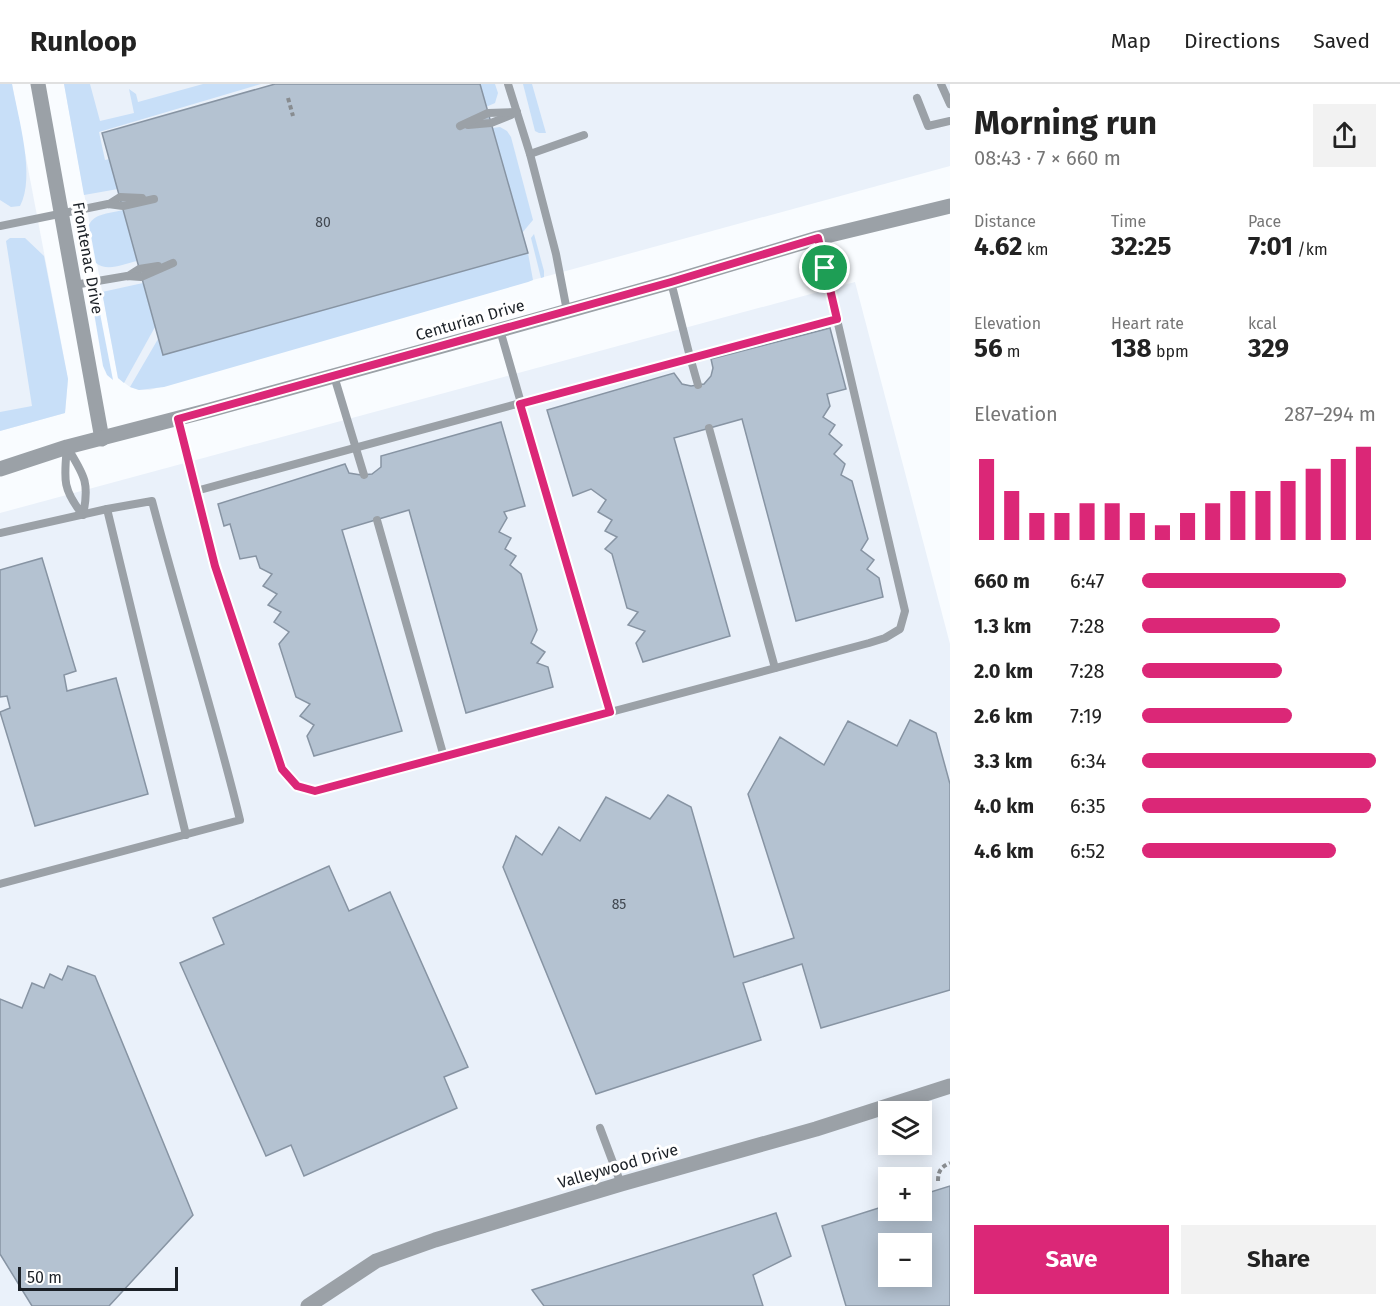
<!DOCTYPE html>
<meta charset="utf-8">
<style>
body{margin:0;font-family:"Fira Sans",sans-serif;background:#f2f2f2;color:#222;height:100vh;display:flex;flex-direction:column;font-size:22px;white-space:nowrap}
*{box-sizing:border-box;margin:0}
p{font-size:20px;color:#767676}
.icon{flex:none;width:33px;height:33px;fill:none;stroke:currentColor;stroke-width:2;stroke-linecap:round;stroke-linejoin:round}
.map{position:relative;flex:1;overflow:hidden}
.sheet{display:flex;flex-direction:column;background:#fff;width:450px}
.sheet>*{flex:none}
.buttons{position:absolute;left:878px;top:1017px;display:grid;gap:12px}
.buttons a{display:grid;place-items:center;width:54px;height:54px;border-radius:0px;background:#fff;box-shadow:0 3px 15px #0003;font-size:30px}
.scale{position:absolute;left:18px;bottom:15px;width:160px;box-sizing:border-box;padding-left:6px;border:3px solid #1b2026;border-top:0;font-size:16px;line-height:21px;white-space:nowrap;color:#1b2026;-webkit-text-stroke:4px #fff;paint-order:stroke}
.pin{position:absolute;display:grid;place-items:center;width:51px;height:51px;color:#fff;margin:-26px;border:3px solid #fff;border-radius:50%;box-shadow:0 2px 6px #0007}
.round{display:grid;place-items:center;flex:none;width:63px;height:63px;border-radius:0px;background:#f2f2f2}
.head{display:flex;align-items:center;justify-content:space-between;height:102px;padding:0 24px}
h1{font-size:33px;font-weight:700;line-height:45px}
.metrics{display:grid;grid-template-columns:repeat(3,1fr);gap:9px;height:102px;padding:6px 24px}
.metrics div{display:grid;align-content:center}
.metrics b{font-size:26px;font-weight:700}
.metrics small{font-size:16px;font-weight:400}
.metrics p{font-size:16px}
.chart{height:168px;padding:12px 24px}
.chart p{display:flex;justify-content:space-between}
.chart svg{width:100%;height:108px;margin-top:6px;stroke:#db2777;stroke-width:6}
.action{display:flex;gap:12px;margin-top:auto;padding:12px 24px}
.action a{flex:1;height:69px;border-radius:0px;background:#db2777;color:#fff;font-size:24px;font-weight:700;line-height:69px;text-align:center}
.action a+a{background:#f2f2f2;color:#222}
ul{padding:0 24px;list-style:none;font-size:20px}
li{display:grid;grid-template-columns:96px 72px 1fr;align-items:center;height:45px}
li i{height:15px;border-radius:8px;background:#db2777}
header{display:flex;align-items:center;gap:36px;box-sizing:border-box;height:84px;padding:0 30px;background:#fff;border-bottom:2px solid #e0e0e0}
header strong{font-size:28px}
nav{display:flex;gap:33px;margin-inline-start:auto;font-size:21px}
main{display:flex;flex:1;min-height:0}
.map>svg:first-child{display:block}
</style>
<header>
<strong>Runloop</strong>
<nav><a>Map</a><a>Directions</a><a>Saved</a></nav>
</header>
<main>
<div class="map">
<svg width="950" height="1222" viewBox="0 0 950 1222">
<rect width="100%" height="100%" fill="#f9fcff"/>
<!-- built -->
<g fill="#eaf1fa" fill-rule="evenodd">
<path d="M0,0H12L68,295L65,329L0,347Z"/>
<path d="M64,0H950V82L533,196L150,306H139L130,303L118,294Z"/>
<path d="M855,198L950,560V1222H0V429ZM888,1028H921V1060H888ZM888,1094H921V1126H888ZM888,1160H921V1192H888Z"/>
</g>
<!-- green -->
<g fill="#c8dff8">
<path d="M0,0H12C18,33 36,93 20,122L11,123L0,116Z"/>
<path d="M64,0H90L100,37L134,29L129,5L136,10L138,18L203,0H261L99,48L105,76L110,75L118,105L84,111Z"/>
<path d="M480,0H495L498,9L495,19L486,23Z"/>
<path d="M523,0H532L546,49H539L535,47Z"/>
<path d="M500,43L507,47L511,53L533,136L522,149L492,44Z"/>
<path d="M123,126L137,177C124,180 107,188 96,179L89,141C94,129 112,129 123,126Z"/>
<path d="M84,141L91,185L84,182C82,170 75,151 84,141Z"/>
<path d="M534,150L544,187V193L541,194L531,154Z"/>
<path d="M10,154H25L44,172L68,295L65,329L0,347V328L32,322L6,157Z"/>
<path d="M528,169L533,196L528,198L164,303L139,306L130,303L158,255L163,271Z"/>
<path d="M143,199L155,243L124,299L118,294L102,208Z"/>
<path d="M96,209L113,296L107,291L103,282L91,211Z"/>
</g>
<!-- building -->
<g fill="#b4c2d1" stroke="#8794a3" stroke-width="1.5" fill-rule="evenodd">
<path d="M275,0H480L528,169L163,271L102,49Z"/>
<path d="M830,244L846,305L827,310L830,322L823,333L835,341L829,350L842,361L834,370L845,380L841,391L852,397L868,455L861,466L874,476L867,485L879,494L883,513L796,537L742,335L674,354L730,552L643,578L636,559L645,547L628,541L638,528L627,524L612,470L605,465L617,453L605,447L612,436L598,428L606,416L591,405L573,412L547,326L674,289L682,300L691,302L704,300L711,292L713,284L711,275Z"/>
<path d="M501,338L525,422L504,428L507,434L499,448L511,454L505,465L516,472L510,481L521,490L537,546L531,559L545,568L537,579L548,583L553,603L466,629L409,426L342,446L402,647L314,672L307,652L314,641L300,632L310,620L296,613L279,560L289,548L274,538L281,528L268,521L277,510L263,502L272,490L260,484L256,472L240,475L230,440L224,442L218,420L345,380L349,389L361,391L372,390L381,383V372Z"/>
<path d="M42,474L76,587L64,591L67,607L116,594L148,710L35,742L0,628L10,624L7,612L0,613V486Z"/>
<path d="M910,636L936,649L950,700V906L821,944L802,880L743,899L761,956L596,1010L503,783L516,752L542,771L559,743L580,757L606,713L650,735L668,711L691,723L734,873L794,854L748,710L780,653L824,681L848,637L897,662Z"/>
<path d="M329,782L349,827L390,808L468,983L444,993L457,1024L304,1092L291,1061L266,1072L180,879L224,860L213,834Z"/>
<path d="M68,882L95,892L193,1131L109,1222H32L0,1170V915L22,924L32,899L44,904L50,890L62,896Z"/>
<path d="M950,1102V1222H846L822,1142L888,1121V1126H921V1111ZM888,1160H921V1192H888Z"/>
<path d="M776,1129L791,1172L753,1191L763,1222H544L532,1206Z"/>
</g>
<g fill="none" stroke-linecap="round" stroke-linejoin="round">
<!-- path -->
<g stroke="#888c90" stroke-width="4" stroke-dasharray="4.5 3" stroke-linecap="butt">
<path d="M288,14L293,32"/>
<path d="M938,1097C938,1087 941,1083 950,1079"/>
</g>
<!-- service -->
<g stroke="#9ba1a7" stroke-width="8">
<path d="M508,0L530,70L556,170L567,227"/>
<path d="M941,0L950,20"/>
<path d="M917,14L928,42L950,37"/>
<path d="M468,41L491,39L511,31"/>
<path d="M460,42L488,29L517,28"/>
<path d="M530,70L584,51"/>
<path d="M109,120L120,113L142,114"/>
<path d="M0,142L108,120L123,122L154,115"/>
<path d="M128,192L139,185L158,182"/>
<path d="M74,201L127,192L141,193L173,179"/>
<path d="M500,246L610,628"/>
<path d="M334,292L364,391"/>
<path d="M698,301L690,273L837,235"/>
<path d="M178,335L215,481L282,685L297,702L315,707L869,559L885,554L900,545L905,527L818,154"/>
<path d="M709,344L775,584"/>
<path d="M67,363C84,391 90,398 83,431C62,405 64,395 67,363Z"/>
<path d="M196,407L690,273L671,198"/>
<path d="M377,436L444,673"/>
<path d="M0,449L107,425"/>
<path d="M0,800L240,736C214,629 180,524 152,417L107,425L186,751"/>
<path d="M600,1044L621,1100"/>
</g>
<!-- minor -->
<path stroke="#9ba1a7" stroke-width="15" d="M38,0L102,355"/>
<!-- tertiary -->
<g stroke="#9ba1a7" stroke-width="15">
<path d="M0,385L67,363L210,326L500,246L671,198L818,154L950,122"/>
<path d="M308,1222L376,1177L435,1156L621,1100L816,1045L950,1002"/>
</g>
</g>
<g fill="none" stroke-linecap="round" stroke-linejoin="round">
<defs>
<path id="route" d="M818,154L837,235L520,320L610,628L315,707L297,702L282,685L215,482L178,335L671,198Z"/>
</defs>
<!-- route casing -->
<use href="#route" stroke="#fff" stroke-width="12"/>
<!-- route -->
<use href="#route" stroke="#db2777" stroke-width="8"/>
</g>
<g text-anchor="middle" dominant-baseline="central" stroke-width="6" stroke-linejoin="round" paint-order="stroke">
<!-- number labels -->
<g font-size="14" fill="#414851">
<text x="323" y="138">80</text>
<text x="619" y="820">85</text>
</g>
<!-- street labels -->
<g font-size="16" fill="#1b2026" stroke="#fff">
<text transform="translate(88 174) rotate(80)">Frontenac Drive</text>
<text transform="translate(470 236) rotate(-16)">Centurian Drive</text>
<text transform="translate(618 1082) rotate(-16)">Valleywood Drive</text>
</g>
</g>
</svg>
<div class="buttons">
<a><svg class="icon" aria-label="layers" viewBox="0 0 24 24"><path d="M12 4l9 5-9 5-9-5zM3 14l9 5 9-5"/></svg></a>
<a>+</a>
<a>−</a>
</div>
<div class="scale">50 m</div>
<div class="pin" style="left:825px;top:184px;background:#1e9e55"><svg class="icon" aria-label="arrive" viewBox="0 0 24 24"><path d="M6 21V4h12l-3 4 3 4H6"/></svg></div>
</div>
<section class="sheet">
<div class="head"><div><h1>Morning run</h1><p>08:43 · 7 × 660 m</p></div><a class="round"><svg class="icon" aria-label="share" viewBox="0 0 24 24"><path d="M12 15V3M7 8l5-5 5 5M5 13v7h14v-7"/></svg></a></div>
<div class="metrics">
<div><p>Distance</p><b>4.62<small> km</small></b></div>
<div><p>Time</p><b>32:25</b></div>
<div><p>Pace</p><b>7:01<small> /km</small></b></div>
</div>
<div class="metrics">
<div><p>Elevation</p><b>56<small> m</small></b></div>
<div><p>Heart rate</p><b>138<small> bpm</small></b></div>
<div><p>kcal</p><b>329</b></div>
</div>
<div class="chart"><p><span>Elevation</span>287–294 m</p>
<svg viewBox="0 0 160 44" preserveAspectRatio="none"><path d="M5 44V11M15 44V24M25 44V33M35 44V33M45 44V29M55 44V29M65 44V33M75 44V38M85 44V33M95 44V29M105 44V24M115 44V24M125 44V20M135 44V15M145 44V11M155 44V6"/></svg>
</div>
<ul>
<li><b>660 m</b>6:47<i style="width:87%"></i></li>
<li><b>1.3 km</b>7:28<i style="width:59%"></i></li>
<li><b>2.0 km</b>7:28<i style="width:60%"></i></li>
<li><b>2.6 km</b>7:19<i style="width:64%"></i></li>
<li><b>3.3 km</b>6:34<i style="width:100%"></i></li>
<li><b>4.0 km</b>6:35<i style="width:98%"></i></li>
<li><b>4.6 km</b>6:52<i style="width:83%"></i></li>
</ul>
<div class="action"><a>Save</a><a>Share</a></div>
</section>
</main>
